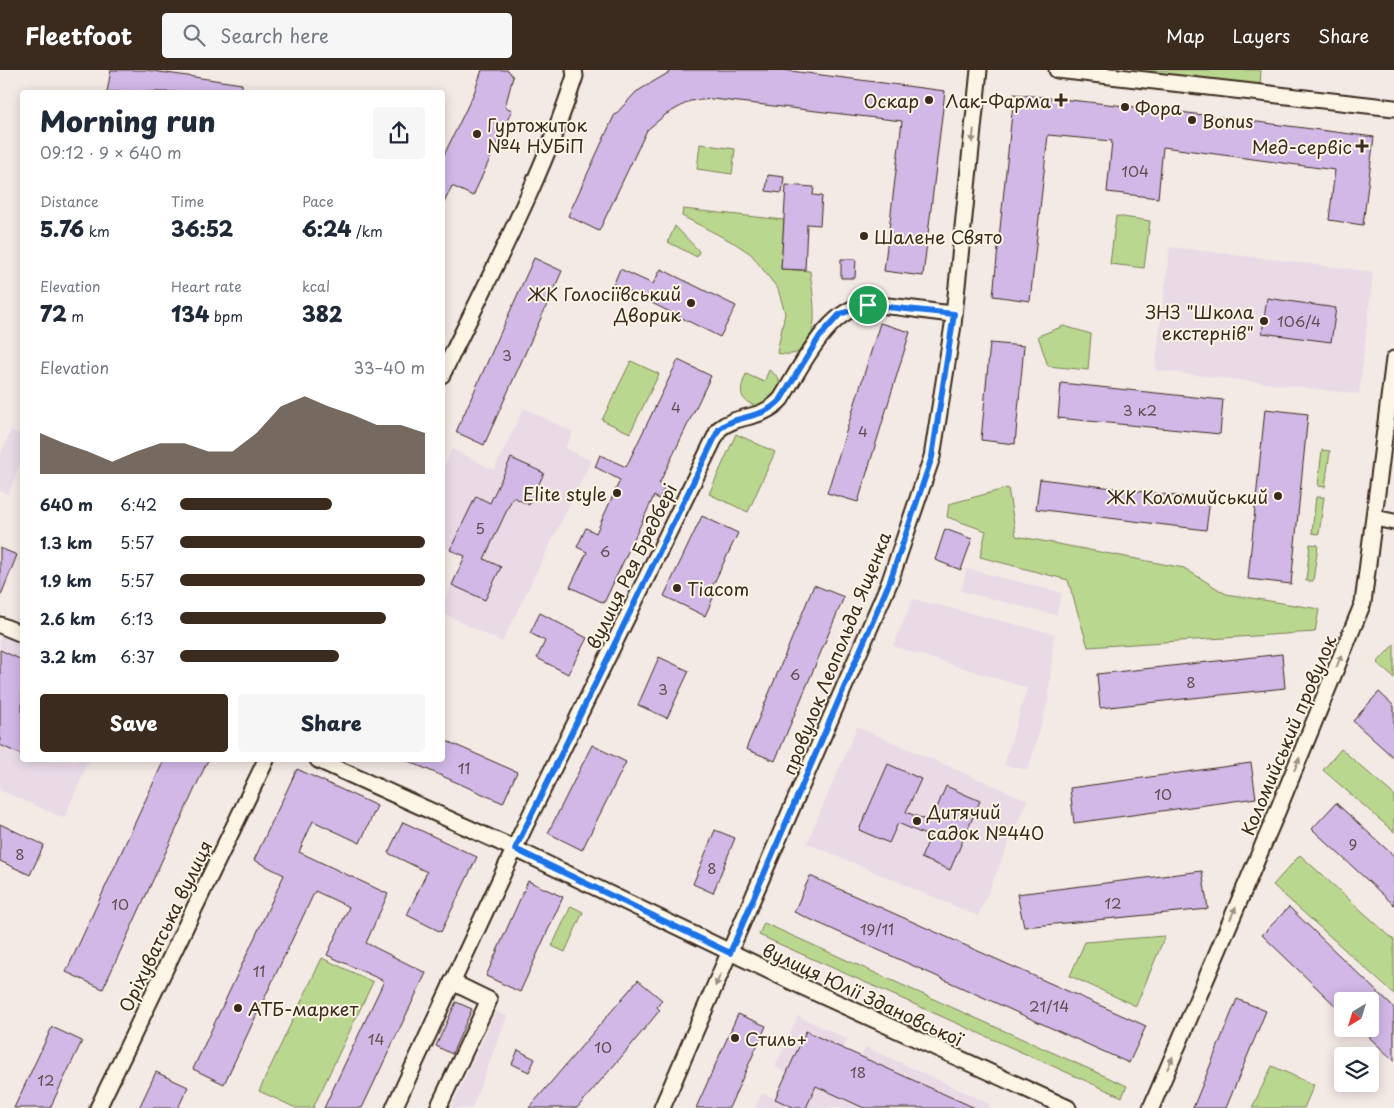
<!DOCTYPE html>
<meta charset="utf-8">
<style>
body{margin:0;font-family:"Playpen Sans",sans-serif;background:#f6f6f7;color:#1f2937;height:100vh;display:flex;flex-direction:column;font-size:19px;white-space:nowrap}
*{box-sizing:border-box;margin:0}
p{font-size:16px;color:#747a83}
.icon{flex:none;width:28px;height:28px;fill:none;stroke:currentColor;stroke-width:2;stroke-linecap:round;stroke-linejoin:round}
.map{position:relative;flex:1;overflow:hidden}
.drawer{position:absolute;left:20px;top:20px;width:425px;height:672px;display:flex;flex-direction:column;background:#fff;border-radius:5px;box-shadow:0 2px 12px #0003}
.drawer>*{flex:none}
.needle{width:32px;rotate:218deg}
.tools{position:absolute;left:1334px;top:922px;display:grid;gap:10px}
.tools a{display:grid;place-items:center;width:45px;height:45px;border-radius:5px;background:#fff;box-shadow:0 2px 12px #0003;font-size:25px}
.pin{position:absolute;display:grid;place-items:center;width:42px;height:42px;color:#fff;margin:-21px;border:2px solid #fff;border-radius:50%;box-shadow:0 1px 5px #0007}
.round{display:grid;place-items:center;flex:none;width:52px;height:52px;border-radius:5px;background:#f6f6f7}
.overview{display:flex;align-items:center;justify-content:space-between;height:85px;padding:0 20px}
h1{font-size:28px;font-weight:800;line-height:38px}
.figures{display:grid;grid-template-columns:repeat(3,1fr);gap:8px;height:85px;padding:5px 20px}
.figures div{display:grid;align-content:center}
.figures b{font-size:21px;font-weight:800}
.figures small{font-size:14px;font-weight:400}
.figures p{font-size:14px}
.chart{height:140px;padding:10px 20px}
.chart p{display:flex;justify-content:space-between}
.chart svg{width:100%;height:90px;margin-top:5px;fill:#3b2a1e;opacity:.7}
.cta{display:flex;gap:10px;margin-top:auto;padding:10px 20px}
.cta a{flex:1;height:58px;border-radius:5px;background:#3b2a1e;color:#fff;font-size:20px;font-weight:800;line-height:58px;text-align:center}
.cta a+a{background:#f6f6f7;color:#1f2937}
ul{padding:0 20px;list-style:none;font-size:16px}
li{display:grid;grid-template-columns:80px 60px 1fr;align-items:center;height:38px}
li i{height:12px;border-radius:6px;background:#3b2a1e}
header{display:flex;align-items:center;gap:30px;box-sizing:border-box;height:70px;padding:0 25px;background:#3b2a1e;color:#fff}
header strong{font-size:24px}
nav{display:flex;gap:28px;margin-inline-start:auto;font-size:18px}
.search{width:350px;height:45px;background:#f6f6f7;display:flex;align-items:center;gap:12px;box-sizing:border-box;padding:0 18px;border-radius:5px;color:#747a83;font-size:19px}
.map>svg:first-child{display:block}
</style>
<header>
<strong>Fleetfoot</strong>
<div class="search"><svg class="icon" aria-label="search" viewBox="0 0 24 24"><circle cx="10" cy="10" r="6"/><path d="M15 15l6 6"/></svg>Search here</div>
<nav><a>Map</a><a>Layers</a><a>Share</a></nav>
</header>
<div class="map">
<svg width="1394" height="1038" viewBox="0 0 1394 1038">
<rect width="100%" height="100%" fill="#f3e9e5"/>
<filter id="ink" filterUnits="userSpaceOnUse"><feTurbulence type="fractalNoise" baseFrequency=".02" numOctaves="2"/><feDisplacementMap in="SourceGraphic" scale="10" xChannelSelector="R" yChannelSelector="G"/><feConvolveMatrix kernelMatrix="1 2 1 2 8 2 1 2 1" color-interpolation-filters="sRGB"/></filter>
<g filter="url(#ink)">
<!-- built -->
<g fill="#e9dae6">
<path d="M1170,177L1373,202L1359,324L1155,300Z"/>
<path d="M524,338L573,362L565,378L591,391L502,572L443,543L442,535L465,487L443,476V399L452,379L494,400Z"/>
<path d="M11,360L22,365V389L8,424L0,421V386Z"/>
<path d="M967,499L1062,523L1056,545L961,521Z"/>
<path d="M913,529L1054,564L1048,631L1028,700L1004,695L1027,618L893,576Z"/>
<path d="M0,561L22,571V690H89L64,748L0,720Z"/>
<path d="M857,657L1027,730L978,846L807,773Z"/>
<path d="M496,942L507,946L472,1038H451Z"/>
<path d="M798,946L847,969L843,978L861,986L866,977L990,1034L988,1038H755L762,1023L775,1028L787,1003L775,997Z"/>
</g>
<!-- green -->
<g fill="#bad78f" stroke="#7a8056">
<path d="M1125,0H1261L1260,16Z"/>
<path d="M700,74L735,79L732,104L697,99Z"/>
<path d="M683,139L784,150L781,199L810,201C813,229 827,294 777,283L785,243L778,219L751,184L736,174L682,146Z"/>
<path d="M1116,146L1150,151L1144,198L1110,194Z"/>
<path d="M675,156L699,181L697,187L668,172Z"/>
<path d="M1064,256L1091,264L1088,300L1048,296L1038,266Z"/>
<path d="M631,291L659,304L630,363L602,350Z"/>
<path d="M769,300L778,307L780,315C774,326 769,332 758,337C738,330 739,321 746,304L764,312Z"/>
<path d="M736,364L775,382L748,442L709,424Z"/>
<path d="M1322,380L1330,381L1325,417L1318,416Z"/>
<path d="M1008,418L1016,466L1184,498L1226,524L1319,539L1315,562L1088,577L1068,510L980,487L986,461L947,447L949,434Z"/>
<path d="M1316,427H1324L1319,464L1312,463Z"/>
<path d="M1310,474L1318,475L1313,511H1306Z"/>
<path d="M1394,574V608L1377,593Z"/>
<path d="M1341,679L1394,725V762L1323,700Z"/>
<path d="M1300,785L1394,870V924L1273,815Z"/>
<path d="M571,836L583,842L565,882L552,876Z"/>
<path d="M764,853L1127,1016L1122,1027L759,865Z"/>
<path d="M1165,866L1136,936L1070,906L1085,872Z"/>
<path d="M322,888L373,912L313,1038H296L259,1021Z"/>
<path d="M1272,996L1314,1015L1304,1038H1252Z"/>
</g>
<!-- building -->
<g fill="#d1b8e7" stroke="#3b2a1e">
<path d="M111,0H146L242,14V22H107Z"/>
<path d="M482,0H508L513,7L505,37L512,40L473,126L452,116L442,137V89L474,23Z"/>
<path d="M673,0H783L945,21L923,206L884,201L902,51L713,29L690,31L665,45L647,60L599,161L568,146L614,46L636,22Z"/>
<path d="M1014,24L1172,41L1374,67L1363,155L1329,150L1335,100L1163,77L1158,128L1107,122L1112,71L1048,65L1030,231L993,226Z"/>
<path d="M768,105L784,107L782,123L766,121Z"/>
<path d="M786,115L814,117L813,125L822,126L820,155L807,154L805,200L781,199Z"/>
<path d="M534,188L562,201L484,375L456,362Z"/>
<path d="M841,189H856L855,208H841Z"/>
<path d="M620,199L653,214L661,199L736,236L720,267L626,220L625,223L612,218Z"/>
<path d="M1267,228L1336,238L1331,272L1262,263Z"/>
<path d="M880,253L910,262L858,432L827,423Z"/>
<path d="M990,273L1024,276L1015,374L981,370Z"/>
<path d="M678,290L711,306L659,414L665,417L659,429L654,426L604,533L570,517L587,482L577,477L586,458L596,463L620,410L595,397L600,385L626,397Z"/>
<path d="M1061,313L1223,330L1220,364L1058,348Z"/>
<path d="M1265,339L1308,344L1291,514L1248,509Z"/>
<path d="M511,388L544,403L529,435L513,427L484,489L501,497L485,530L452,515L465,486L450,480L476,426L490,433Z"/>
<path d="M1040,409L1210,430L1206,460L1036,439Z"/>
<path d="M702,446L738,463L712,517L717,519L705,546L664,526Z"/>
<path d="M945,459L972,469L961,500L935,490Z"/>
<path d="M0,478L17,485L1,525H0Z"/>
<path d="M814,515L844,527L775,691L746,679Z"/>
<path d="M540,543L587,568L568,604L537,588L545,571L530,563Z"/>
<path d="M0,580L22,590V685L0,675Z"/>
<path d="M1282,584L1285,618L1100,638L1097,604Z"/>
<path d="M659,587L689,601L667,648L638,635Z"/>
<path d="M1379,622L1394,636V688L1353,651Z"/>
<path d="M442,669L517,702L503,733L406,690H442Z"/>
<path d="M592,675L626,692L582,780L548,763Z"/>
<path d="M164,690H208L103,919L66,902Z"/>
<path d="M1251,693L1256,728L1074,753L1070,718Z"/>
<path d="M888,694L921,709L906,742L931,752L946,716L980,731L950,800L921,788L930,767L898,753L889,773L859,760Z"/>
<path d="M297,699L377,736L360,773L313,751L299,782L388,824L366,873L426,903L362,1038H324L384,911L327,885L349,837L315,821L224,1014L193,999L284,805L254,790Z"/>
<path d="M1336,733L1394,786V835L1312,759Z"/>
<path d="M403,752L477,787L441,862L407,845L427,802L388,783Z"/>
<path d="M0,754L44,775L30,805L0,791Z"/>
<path d="M715,760L735,768L713,823L693,814Z"/>
<path d="M1202,801L1208,839L1024,857L1017,824Z"/>
<path d="M810,806L1146,956L1129,993L794,842Z"/>
<path d="M528,811L563,827L520,922L486,906Z"/>
<path d="M1289,837L1394,938V991L1370,968V931H1342V942L1262,865Z"/>
<path d="M638,910L662,930L657,937L660,940L623,985L577,1038H529Z"/>
<path d="M1237,929L1266,941L1226,1038H1193Z"/>
<path d="M456,932L472,939L452,984L436,976Z"/>
<path d="M738,944L766,956L729,1038H696Z"/>
<path d="M52,957L82,971L50,1038H14Z"/>
<path d="M806,961L835,975L975,1038H864L816,1016L806,1038H795L775,1029Z"/>
<path d="M518,980L535,989L529,1002L512,994Z"/>
<path d="M156,1002L188,1017L178,1038H139Z"/>
</g>
<g fill="none" stroke-linecap="round" stroke-linejoin="round">
<defs>
<g id="street">
<path d="M1057,0L1394,38"/>
<path d="M442,305C489,207 542,109 575,6L574,0"/>
<path d="M1375,448L1394,452"/>
<path d="M0,555L22,564"/>
<path d="M318,690L526,784L803,917L1068,1038"/>
<path d="M98,1038L266,690"/>
<path d="M394,1038L524,758L719,359C739,343 761,351 781,329C800,299 830,234 870,235C898,235 926,242 954,244"/>
<path d="M438,1038L489,930L452,912"/>
<path d="M662,1038L890,511L932,387L953,255L979,0"/>
<path d="M1151,1038L1275,747L1363,533L1394,289"/>
</g>
</defs>
<!-- street casing -->
<use href="#street" stroke="#3b2a1e" stroke-width="19"/>
<!-- street -->
<use href="#street" stroke="#fcf5e5" stroke-width="15"/>
</g>
<!-- one-way arrows -->
<defs><path id="oneway-solid" d="M-6-.8H1V-3.2L6.5 0L1 3.2V.8H-6Z" transform="scale(1.25)"/></defs>
<g fill="#9c9082">
<use href="#oneway-solid" transform="translate(973 66) rotate(96)"/>
<use href="#oneway-solid" transform="translate(1339 591) rotate(-68)"/>
<use href="#oneway-solid" transform="translate(1297 694) rotate(-67)"/>
<use href="#oneway-solid" transform="translate(1233 843) rotate(-66)"/>
<use href="#oneway-solid" transform="translate(718 910) rotate(114)"/>
<use href="#oneway-solid" transform="translate(1170 993) rotate(-67)"/>
</g>
</g>
<g fill="none" stroke-linecap="round" stroke-linejoin="round" filter="url(#ink)">
<defs>
<path id="route" d="M868,235L954,244L932,387L890,511L730,883L515,779L719,359C739,343 761,351 781,329L820,266L840,244Z"/>
</defs>
<!-- route casing -->
<use href="#route" stroke="#fff" stroke-width="10"/>
<!-- route -->
<use href="#route" stroke="#1a73e8" stroke-width="6"/>
</g>
<!-- markers -->
<g fill="#3b2a1e" stroke="#fcf5e5" stroke-width="2">
<circle cx="929" cy="30" r="5"/>
<path d="M1058.5 22.5h5v5h5v5h-5v5h-5v-5h-5v-5h5z"/>
<circle cx="1125" cy="37" r="5"/>
<circle cx="1192" cy="50" r="5"/>
<circle cx="477" cy="64" r="5"/>
<path d="M1359.5 68.5h5v5h5v5h-5v5h-5v-5h-5v-5h5z"/>
<circle cx="864" cy="166" r="5"/>
<circle cx="691" cy="233" r="5"/>
<circle cx="1264" cy="251" r="5"/>
<circle cx="617" cy="423" r="5"/>
<circle cx="1278" cy="426" r="5"/>
<circle cx="677" cy="518" r="5"/>
<circle cx="917" cy="751" r="5"/>
<circle cx="238" cy="938" r="5"/>
<circle cx="735" cy="968" r="5"/>
</g>
<g text-anchor="middle" dominant-baseline="central" stroke-width="4" stroke-linejoin="round" paint-order="stroke">
<!-- number labels -->
<g font-size="15" fill="#604e50">
<text x="1135" y="100">104</text>
<text x="1299" y="250">106/4</text>
<text x="507" y="284">3</text>
<text x="676" y="336">4</text>
<text x="1140" y="339">3 к2</text>
<text x="863" y="360">4</text>
<text x="480" y="457">5</text>
<text x="605" y="480">6</text>
<text x="795" y="603">6</text>
<text x="1191" y="611">8</text>
<text x="663" y="618">3</text>
<text x="464" y="697">11</text>
<text x="1163" y="723">10</text>
<text x="1353" y="773">9</text>
<text x="20" y="783">8</text>
<text x="712" y="797">8</text>
<text x="1113" y="832">12</text>
<text x="120" y="833">10</text>
<text x="877" y="858">19/11</text>
<text x="259" y="900">11</text>
<text x="1049" y="935">21/14</text>
<text x="376" y="968">14</text>
<text x="603" y="976">10</text>
<text x="858" y="1001">18</text>
<text x="46" y="1009">12</text>
</g>
<!-- poi labels -->
<g font-size="18" fill="#3b2a1e" stroke="#fcf5e5" text-anchor="start">
<text x="919" y="30" text-anchor="end">Оскар</text>
<text x="1051" y="30" text-anchor="end">Лак-Фарма</text>
<text x="1135" y="37">Фора</text>
<text x="1202" y="50">Bonus</text>
<text x="487" y="54">Гуртожиток<tspan x="487" dy="21">№4 НУБіП</tspan></text>
<text x="1352" y="76" text-anchor="end">Мед-сервіс</text>
<text x="874" y="166">Шалене Свято</text>
<text x="681" y="223" text-anchor="end">ЖК Голосіївський<tspan x="681" dy="21">Дворик</tspan></text>
<text x="1254" y="241" text-anchor="end">ЗНЗ "Школа<tspan x="1254" dy="21">екстернів"</tspan></text>
<text x="607" y="423" text-anchor="end">Elite style</text>
<text x="1268" y="426" text-anchor="end">ЖК Коломийський</text>
<text x="687" y="518">Tiacom</text>
<text x="927" y="741">Дитячий<tspan x="927" dy="21">садок №440</tspan></text>
<text x="248" y="938">АТБ-маркет</text>
<text x="745" y="968">Стиль+</text>
</g>
<!-- street labels -->
<g font-size="18" fill="#3b2a1e" stroke="#fcf5e5">
<text transform="translate(631 496) rotate(-64)">вулиця Рея Бредбері</text>
<text transform="translate(836 583) rotate(-68)">провулок Леопольда Ященка</text>
<text transform="translate(1288 665) rotate(-67)">Коломийський провулок</text>
<text transform="translate(165 856) rotate(-64)">Оріхуватська вулиця</text>
<text transform="translate(863 924) rotate(25)">вулиця Юлії Здановської</text>
</g>
</g>
</svg>
<div class="tools">
<a><svg class="needle" viewBox="-14 -14 28 28"><path d="M0-13l5 13h-10z" fill="#e53935"/><path d="M0 13l5-13h-10z" fill="#747a83"/></svg></a>
<a><svg class="icon" aria-label="layers" viewBox="0 0 24 24"><path d="M12 4l9 5-9 5-9-5zM3 14l9 5 9-5"/></svg></a>
</div>
<div class="pin" style="left:868px;top:235px;background:#1e9e55"><svg class="icon" aria-label="arrive" viewBox="0 0 24 24"><path d="M6 21V4h12l-3 4 3 4H6"/></svg></div>
<section class="drawer">
<div class="overview"><div><h1>Morning run</h1><p>09:12 · 9 × 640 m</p></div><a class="round"><svg class="icon" aria-label="share" viewBox="0 0 24 24"><path d="M12 15V3M7 8l5-5 5 5M5 13v7h14v-7"/></svg></a></div>
<div class="figures">
<div><p>Distance</p><b>5.76<small> km</small></b></div>
<div><p>Time</p><b>36:52</b></div>
<div><p>Pace</p><b>6:24<small> /km</small></b></div>
</div>
<div class="figures">
<div><p>Elevation</p><b>72<small> m</small></b></div>
<div><p>Heart rate</p><b>134<small> bpm</small></b></div>
<div><p>kcal</p><b>382</b></div>
</div>
<div class="chart"><p><span>Elevation</span>33–40 m</p>
<svg viewBox="0 0 160 44" preserveAspectRatio="none"><path d="M0 44V24L10 29L20 33L30 38L40 33L50 29L60 29L70 33L80 33L90 24L100 11L110 6L120 11L130 15L140 20L150 20L160 24V44z"/></svg>
</div>
<ul>
<li><b>640 m</b>6:42<i style="width:62%"></i></li>
<li><b>1.3 km</b>5:57<i style="width:100%"></i></li>
<li><b>1.9 km</b>5:57<i style="width:100%"></i></li>
<li><b>2.6 km</b>6:13<i style="width:84%"></i></li>
<li><b>3.2 km</b>6:37<i style="width:65%"></i></li>
</ul>
<div class="cta"><a>Save</a><a>Share</a></div>
</section>
</div>
